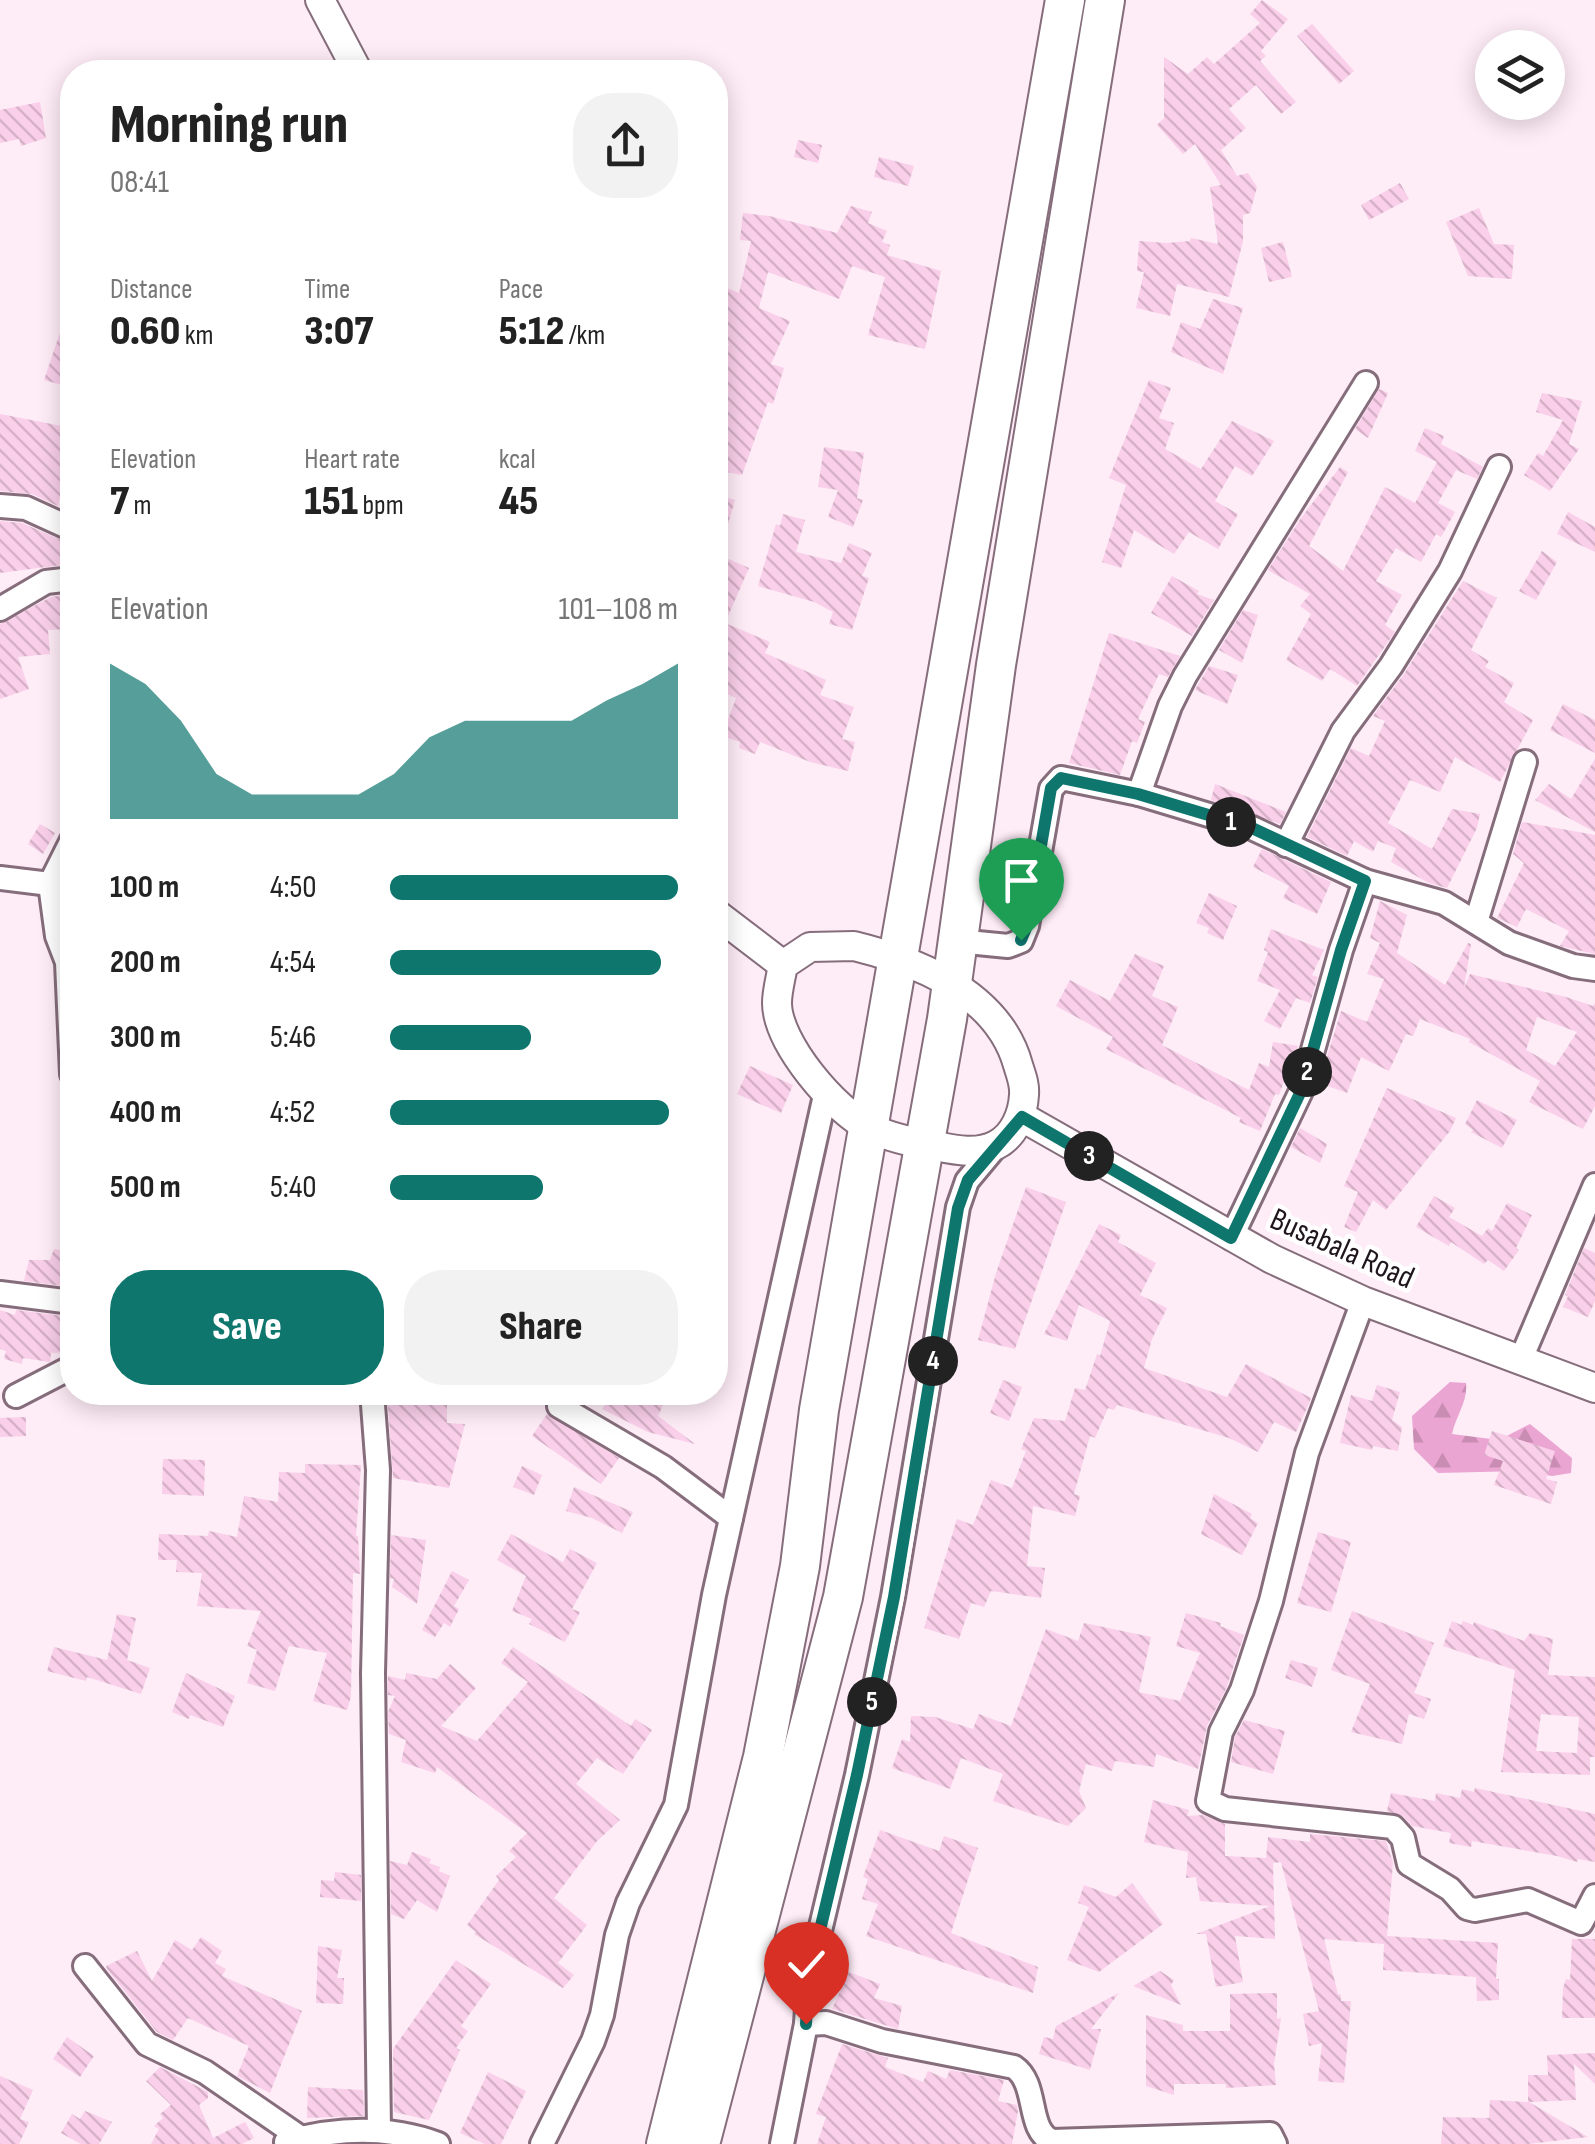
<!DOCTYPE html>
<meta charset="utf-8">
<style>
body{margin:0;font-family:"Sofia Sans Condensed",sans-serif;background:#f2f2f2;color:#222;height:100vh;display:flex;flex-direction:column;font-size:38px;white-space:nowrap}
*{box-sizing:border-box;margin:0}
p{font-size:32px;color:#767676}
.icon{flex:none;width:55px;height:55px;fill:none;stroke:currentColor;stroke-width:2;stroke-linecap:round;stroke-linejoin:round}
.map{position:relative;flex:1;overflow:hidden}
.panel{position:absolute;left:60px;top:60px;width:668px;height:1345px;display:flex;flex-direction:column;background:#fff;border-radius:40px;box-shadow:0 5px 25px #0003}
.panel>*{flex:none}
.controls{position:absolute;left:1475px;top:30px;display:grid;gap:20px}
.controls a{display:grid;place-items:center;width:90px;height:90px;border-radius:50%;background:#fff;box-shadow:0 5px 25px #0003;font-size:50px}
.pin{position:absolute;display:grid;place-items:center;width:85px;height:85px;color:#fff;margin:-102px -42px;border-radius:50% 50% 50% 0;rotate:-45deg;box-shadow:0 0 10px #0007}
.pin .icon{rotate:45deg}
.km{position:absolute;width:50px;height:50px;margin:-25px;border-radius:50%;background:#222;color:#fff;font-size:28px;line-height:50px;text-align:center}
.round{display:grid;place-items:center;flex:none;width:105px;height:105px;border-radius:40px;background:#f2f2f2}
.headline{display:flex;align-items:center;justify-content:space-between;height:170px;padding:0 50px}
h1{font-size:55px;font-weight:800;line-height:75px}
.figures{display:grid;grid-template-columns:repeat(3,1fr);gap:15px;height:170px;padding:10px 50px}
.figures div{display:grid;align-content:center}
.figures b{font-size:42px;font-weight:800}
.figures small{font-size:28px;font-weight:400}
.figures p{font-size:28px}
.chart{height:280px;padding:20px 50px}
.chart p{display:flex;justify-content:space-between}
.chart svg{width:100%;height:180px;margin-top:10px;fill:#0f766e;opacity:.7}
.action{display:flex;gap:20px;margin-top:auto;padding:20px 50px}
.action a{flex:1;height:115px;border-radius:40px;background:#0f766e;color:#fff;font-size:40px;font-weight:800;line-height:115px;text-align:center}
.action a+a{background:#f2f2f2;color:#222}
ul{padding:0 50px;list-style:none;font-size:32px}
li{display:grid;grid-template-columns:160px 120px 1fr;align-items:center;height:75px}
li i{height:25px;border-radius:12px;background:#0f766e}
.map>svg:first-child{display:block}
</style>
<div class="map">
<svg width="1595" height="2144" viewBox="0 0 1595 2144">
<defs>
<pattern id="forest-firs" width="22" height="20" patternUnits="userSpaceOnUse" patternTransform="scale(2.5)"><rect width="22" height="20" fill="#eba5d2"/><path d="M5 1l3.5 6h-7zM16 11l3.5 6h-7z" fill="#c98db4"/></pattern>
<pattern id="building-back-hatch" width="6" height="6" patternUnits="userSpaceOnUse" patternTransform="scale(2.5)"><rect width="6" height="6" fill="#facfea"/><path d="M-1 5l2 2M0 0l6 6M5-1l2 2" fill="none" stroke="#d6b1c8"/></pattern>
</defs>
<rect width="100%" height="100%" fill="#feecf7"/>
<!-- forest -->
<path fill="url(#forest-firs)" d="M1450,1382L1466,1383C1468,1402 1456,1415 1452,1434L1499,1440L1530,1424L1572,1458L1571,1473L1552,1476L1522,1471L1438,1473L1414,1449L1412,1416Z"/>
<!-- building -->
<g fill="url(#building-back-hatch)" fill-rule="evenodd">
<path d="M1262,0L1288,19L1261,51L1266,56L1260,61L1296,102L1281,114L1256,85L1229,109L1246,128L1221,150L1237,176L1248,173L1257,187L1250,213L1243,215V241L1229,297L1177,284L1170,316L1136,308L1144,272L1137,271L1139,241L1167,243L1190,241L1191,238L1218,244L1210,187L1221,185L1195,144L1183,154L1157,125L1164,118V57L1188,74L1207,57L1214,64L1260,23L1250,14Z"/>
<path d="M1312,24L1354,71L1339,84L1297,36Z"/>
<path d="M40,102L46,138L21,146L19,139L0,143V110Z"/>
<path d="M798,140L822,145L818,163L794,157Z"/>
<path d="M879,157L914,166L908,186L874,177Z"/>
<path d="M1400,183L1409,199L1369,220L1361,205Z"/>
<path d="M851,206L872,212L868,223L887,231L882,242L890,245L887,255L941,271L925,349L868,335L885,277L852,266L839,299L768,272L759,308L790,321L771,364L784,368L773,404L768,402L742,475L715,470V426L726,396L715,394V384L729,344L715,341V283L739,293L751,241L740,240L743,213L769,216L837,233Z"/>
<path d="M1479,208L1494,244L1514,245L1512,279L1468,276L1446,222Z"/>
<path d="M1283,242L1292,277L1269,282L1261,248Z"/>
<path d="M1213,299L1243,308L1223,374L1171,352L1181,322L1200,329Z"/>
<path d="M69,306L72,307V375L69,387L44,380Z"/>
<path d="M1149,380L1171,388L1159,418L1174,423L1165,449L1201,469L1232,421L1274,441L1252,476L1235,466L1215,501L1238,514L1218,549L1189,532L1174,554L1134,530L1121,568L1102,562L1126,485L1109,478Z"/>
<path d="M1379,389L1388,393L1368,438L1355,429Z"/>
<path d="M1542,393L1582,401L1569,444L1579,449L1550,491L1524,475L1538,453L1543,456L1563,420L1536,412Z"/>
<path d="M0,414L72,428V442L58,506L32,494L0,491Z"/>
<path d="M1425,428L1444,436L1441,444L1483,467L1477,479L1456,470L1438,503L1455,512L1441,537L1436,534L1421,562L1396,548L1376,581L1402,595L1385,625L1395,632L1357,686L1330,669L1322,681L1286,660L1311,614L1300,606L1310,594L1268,570L1301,518L1340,467L1348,472L1309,546L1343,571L1385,487L1415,503L1437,462L1415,451Z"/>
<path d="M824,447L864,453L857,498L863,500L853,527L828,517L838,490L818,487Z"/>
<path d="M715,494L735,500L720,552L715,551Z"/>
<path d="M1568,512L1595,527V552L1557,534Z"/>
<path d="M783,514L805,520L796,552L841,563L849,543L872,553L862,576L869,578L852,630L829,624L833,612L814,602L758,586L776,524L780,526Z"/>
<path d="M0,521L22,523L68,543L69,564L0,573Z"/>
<path d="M1542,551L1557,562L1536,600L1519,591Z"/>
<path d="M715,553L749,568L725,623L770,642L765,653L826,680L820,695L854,707L842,739L855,742L848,771L810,762L760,742L755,754L739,748L740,742L722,736L736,698L715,689Z"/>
<path d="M1172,576L1199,591L1197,594L1214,600L1192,636L1151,613Z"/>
<path d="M1463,581L1497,598L1471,650L1489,661L1485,667L1514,683L1504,702L1533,720L1500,782L1455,757L1440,792L1410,780L1388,823L1432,849L1452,809L1480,814L1477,828L1447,888L1429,883L1391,862L1396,848L1378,841L1373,852L1354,841L1347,856L1307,837L1351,748L1369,756L1385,721L1373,716L1404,674Z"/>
<path d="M71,594L72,629L48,630L50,654L18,657L29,689L0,699V624L51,597Z"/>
<path d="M1243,610L1258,615L1242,663L1219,650Z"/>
<path d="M1109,633L1180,656L1168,677L1159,674L1138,719L1145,722L1137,743L1132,741L1120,775L1069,763Z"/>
<path d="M1209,666L1238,675L1227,704L1195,690Z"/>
<path d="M1563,704L1595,720V753L1550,730Z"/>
<path d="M1595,759V832L1535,800L1549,784L1571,799Z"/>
<path d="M1215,784L1286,812L1280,824L1211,800Z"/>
<path d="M1522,822L1595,835V954L1560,946L1569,931L1526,909L1517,927L1497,918L1524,863L1513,854Z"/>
<path d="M40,824L55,833L43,854L28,844Z"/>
<path d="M1262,849L1331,882L1317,914L1283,898L1289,886L1253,867Z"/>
<path d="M1209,893L1237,906L1223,940L1207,933L1209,928L1196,923Z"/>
<path d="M1380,901L1407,915L1397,953L1445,985L1468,943L1471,944L1464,988L1470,974L1566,997L1593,1006L1595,1003V1106L1583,1129L1529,1102L1540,1081L1469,1042L1470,1039L1420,1019L1413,1036L1406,1034L1389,1071L1361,1057L1347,1093L1319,1083L1341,1011L1367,1022L1384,979L1367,974L1380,943L1370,938ZM1537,1017L1577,1032L1555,1066L1526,1050Z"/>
<path d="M1271,929L1324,950L1312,975L1318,977L1310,1003L1296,998L1280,1029L1264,1021L1280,990L1257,981L1268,952L1264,950Z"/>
<path d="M1135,954L1164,966L1152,996L1178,1007L1162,1045L1249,1090L1259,1063L1269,1067L1273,1042L1298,1046L1291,1072L1288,1071L1279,1095L1275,1094L1260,1131L1239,1122L1241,1118L1106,1049L1113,1037L1056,1006L1070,980L1110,1001Z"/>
<path d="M750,1066L793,1085L781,1113L737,1094Z"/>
<path d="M1387,1088L1456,1118L1450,1131L1386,1210L1373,1200L1356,1232L1344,1227L1358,1192L1344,1186Z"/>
<path d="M1477,1100L1517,1120L1502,1148L1471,1132L1473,1130L1465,1124Z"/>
<path d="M1300,1128L1327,1144L1320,1163L1291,1147Z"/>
<path d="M1026,1187L1066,1202L1015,1349L978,1340L996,1273Z"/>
<path d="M1434,1196L1455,1208L1449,1217L1482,1236L1488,1228L1492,1231L1507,1203L1532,1215L1516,1248L1519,1250L1504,1271L1488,1260L1484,1264L1451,1242L1449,1246L1416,1227Z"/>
<path d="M1099,1224L1121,1235L1118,1242L1156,1263L1140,1295L1167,1308L1152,1339L1144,1368L1227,1397L1246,1364L1311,1398L1307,1408L1296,1432L1274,1422L1258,1452L1229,1438L1117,1405L1114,1410L1108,1408L1095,1438L1090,1436L1074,1494L1080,1496L1075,1516L1033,1506L1027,1566L1045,1568L1041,1598L991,1591L984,1607L971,1603L959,1639L924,1628L957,1519L973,1525L991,1480L1012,1488L1026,1451L1021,1449L1034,1418L1065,1421L1075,1388L1085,1390L1097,1354L1100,1356L1110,1321L1079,1305L1067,1341L1044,1334Z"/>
<path d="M1584,1248L1595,1253V1301L1588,1317L1563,1307L1568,1296L1565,1295Z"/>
<path d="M54,1249L72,1252V1287L24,1281L29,1260H50Z"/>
<path d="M0,1310L15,1315L16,1310L72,1317V1352L51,1353L50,1362L23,1358L22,1364L4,1359L6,1351L0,1349Z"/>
<path d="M1003,1380L1022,1387L1009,1421L990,1413Z"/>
<path d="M1377,1385L1400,1392L1392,1420L1402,1427L1398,1451L1373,1446L1372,1450L1340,1443L1351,1395L1372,1401Z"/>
<path d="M387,1392H447V1423L465,1424L449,1488L393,1478Z"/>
<path d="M581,1392H669L658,1416L695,1444L648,1432L602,1409L605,1405Z"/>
<path d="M547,1414L619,1458L601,1484L532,1436Z"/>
<path d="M26,1417V1436L0,1437V1418Z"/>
<path d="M1492,1431L1555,1451L1546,1479L1557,1482L1551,1504L1494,1485L1503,1461L1484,1455Z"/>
<path d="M163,1459L205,1460L204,1496L162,1494Z"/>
<path d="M305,1464L361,1465L356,1536H358L360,1574L353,1573L351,1696L347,1710L313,1701L327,1653L289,1646L275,1691L247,1683L257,1650L247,1646L261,1611L197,1606L202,1573L176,1572L177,1560H158L159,1534L208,1536L209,1531L237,1537L244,1496L278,1502L279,1472L305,1473Z"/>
<path d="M522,1466L542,1475L534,1495L513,1487Z"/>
<path d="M574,1487L633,1512L622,1533L592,1518L566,1511Z"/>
<path d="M1214,1494L1252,1514L1250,1518L1258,1523L1242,1555L1201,1534Z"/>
<path d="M1318,1532L1351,1542L1331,1612L1297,1603Z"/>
<path d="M511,1534L563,1562L570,1549L597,1563L572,1609L580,1612L565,1642L529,1624L532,1619L512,1611L526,1576L497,1560Z"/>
<path d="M391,1535L426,1540L417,1604L392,1587L394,1579L390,1578Z"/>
<path d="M452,1571L469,1580L454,1606L459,1609L450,1627L444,1623L435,1637L422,1630Z"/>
<path d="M1352,1611L1434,1643L1414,1693L1431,1699L1424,1719L1409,1714L1402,1744L1351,1732L1370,1684L1331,1670Z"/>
<path d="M1186,1613L1221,1623L1220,1626L1244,1635L1226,1689L1207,1726L1198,1769L1156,1754L1154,1767L1115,1761L1112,1771L1086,1764L1079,1791L1086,1808L1068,1826L993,1801L1003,1774L961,1758L950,1789L892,1768L902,1739L910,1742L911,1716L935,1717L973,1729L979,1714L1011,1726L1046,1629L1078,1641L1084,1623L1151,1637L1139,1692L1180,1701L1200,1653L1176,1646Z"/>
<path d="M117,1614L136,1618L127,1660L150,1668L141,1694L87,1677L86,1681L47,1671L54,1647L107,1660Z"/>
<path d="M1452,1621L1461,1625L1463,1621L1473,1625L1474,1622L1524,1641L1530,1633L1553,1639L1548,1675L1595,1677V1757H1590V1775L1501,1772L1515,1670L1443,1646ZM1541,1714L1579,1717L1577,1753L1536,1751Z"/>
<path d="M513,1647L631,1726L635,1719L652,1730L623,1774L597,1758L576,1784L620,1820L597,1841L554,1898L587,1925L558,1963L574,1975L563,1988L474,1934L476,1932L467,1925L499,1880L496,1876L516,1857L509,1851L527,1833L437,1767L435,1773L401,1762L406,1740L389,1734L388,1712L395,1696L388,1695V1676L405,1680L406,1673L437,1679L450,1664L476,1688L441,1726L477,1741L528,1682L501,1663Z"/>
<path d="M1291,1660L1318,1668L1312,1687L1285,1678Z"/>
<path d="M186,1673L235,1696L223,1727L190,1715L189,1719L172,1712Z"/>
<path d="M1244,1720L1285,1731L1273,1774L1231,1762L1235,1737Z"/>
<path d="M1475,1788L1595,1814V1862L1578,1859L1577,1862L1557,1856L1472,1841L1471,1847L1449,1843L1451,1833L1412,1826L1403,1816L1387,1811L1391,1793L1435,1801L1436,1793L1460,1798L1462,1789L1474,1792Z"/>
<path d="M1153,1800L1189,1810L1187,1816L1203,1815L1225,1824V1856L1266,1858L1268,1837L1310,1842V1834L1386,1841L1393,1863L1387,1936L1498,1943L1496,1979H1499V2000L1477,2001L1476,1977L1383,1970L1384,1944L1324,1939L1338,1994L1341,1995V2001H1351L1344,2083L1318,2081L1322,2043L1309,2046L1303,2014L1319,2011L1281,1862L1273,1863L1275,1939L1235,1936L1243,1982L1216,1987L1206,1934H1196L1270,1906L1200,1901L1196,1877L1186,1878L1188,1852L1144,1842Z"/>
<path d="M880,1830L939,1851L944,1836L978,1848L951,1933L1038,1967L1033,1993L866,1936L878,1904L862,1899L868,1879L863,1877Z"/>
<path d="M412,1852L431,1859L429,1863L440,1867L439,1871L450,1876L437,1912L417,1900L404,1919L391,1914L390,1861L407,1865Z"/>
<path d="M335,1872L361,1875V1901L320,1897L321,1880L334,1881Z"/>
<path d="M1132,1883L1163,1924L1099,1972L1067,1960L1089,1907L1078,1903L1084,1885L1116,1897Z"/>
<path d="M201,1937L222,1951L215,1963L226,1969L222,1976L302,2011L270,2093L237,2076L249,2046L188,2018L173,2040L157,2032L107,1969L106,1966L137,1951L152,1981L175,1940L192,1950Z"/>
<path d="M1572,1939H1595V2018H1562L1563,1988L1566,1979L1570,1980Z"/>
<path d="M318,1946L342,1950L337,1978H344L343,2004L316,2003Z"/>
<path d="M456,1960L491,1984L461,2026L468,2031L456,2048L460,2050L429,2120L394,2112L393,2049Z"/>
<path d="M1160,1971L1174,1980L1171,1985L1181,2005L1133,1986Z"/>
<path d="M849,1972L880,1984L874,1998L902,2006L898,2029L832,2009Z"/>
<path d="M1119,1993L1091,2029H1101L1090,2070L1039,2054L1044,2037L1053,2039L1056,2026Z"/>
<path d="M1277,1993V2019L1281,2018L1274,2064L1276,2085L1226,2088V2084H1174V2095L1146,2086V2015L1183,2025V2031H1230V1994Z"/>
<path d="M67,2037L94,2056L80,2077L53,2059Z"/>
<path d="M842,2044L888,2058L885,2067L923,2082L928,2071L946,2079L950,2070L1004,2080L998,2101L1017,2105L1018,2111L1012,2144H817L826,2117L816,2114Z"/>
<path d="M1595,2053V2084L1574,2064L1576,2100L1529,2102L1588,2137L1528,2144H1441L1443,2117L1489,2118L1490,2100L1528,2102V2075H1548L1547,2055Z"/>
<path d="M160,2067L208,2092V2098L199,2105L213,2138L245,2122L254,2138L242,2144H151L159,2129L154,2126L163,2118L160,2114L171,2105L146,2081Z"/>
<path d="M488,2072L526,2091L501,2144H485L460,2133Z"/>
<path d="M0,2076L33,2090L20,2119L29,2122L19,2144H0Z"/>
<path d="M308,2087L363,2090L364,2116L307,2118Z"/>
<path d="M85,2111L112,2122L99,2144H81L61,2133L72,2114L80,2119Z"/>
</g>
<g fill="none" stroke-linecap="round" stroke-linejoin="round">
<defs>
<g id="minor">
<path d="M0,506L26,508L72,529"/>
<path d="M0,609L46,582L72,579"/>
<path d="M1139,794L1170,706L1185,676L1366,383"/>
<path d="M72,840L50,884L57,936L67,962L72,1074"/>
<path d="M1286,845L1343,731L1391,666L1450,571L1499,467"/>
<path d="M0,878L50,884"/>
<path d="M1476,922L1525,762"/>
<path d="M957,941L1008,946L1021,941L1027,926L1051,789L1061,778L1139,794L1252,828L1365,881L1444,903L1509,943L1573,966L1595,969"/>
<path d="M1231,1238L1302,1089L1341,950L1365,881"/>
<path d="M0,1293L72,1302"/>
<path d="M1363,1301L1307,1453L1271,1601L1242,1690L1221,1732L1208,1801L1225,1809L1393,1827L1403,1838L1409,1864L1450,1889L1467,1908L1475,1910L1528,1900L1581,1923L1595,1896"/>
<path d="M1521,1359L1595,1185"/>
<path d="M372,1392L378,1470L373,1673L379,2131"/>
<path d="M16,1396L72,1367"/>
<path d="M559,1406L663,1467L731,1518"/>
<path d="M85,1966L147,2044L205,2072L301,2138"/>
<path d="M806,2024L826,2023L882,2041L1014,2067C1039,2084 1026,2130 1052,2141L1270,2134L1275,2144"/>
<path d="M286,2142C336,2128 389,2126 438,2144"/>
<path d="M542,2144L593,2041L602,2015L617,1935L628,1903L676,1805L714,1595L826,1091"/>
<path d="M782,2144L806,2024L809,1977L857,1775L893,1597L958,1207L967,1181L997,1145"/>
</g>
<g id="tertiary">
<path d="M320,0L358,72"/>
<path d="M715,913L783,965"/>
<path d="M854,946C919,962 998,993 1018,1065C1021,1075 1025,1084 1024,1095C1023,1114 1014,1136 996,1145C977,1155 955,1150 936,1146C915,1143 889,1137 870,1128C835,1111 777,1043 777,1003C777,991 781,977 783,965L810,947Z"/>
<path d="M1022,1117L1272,1259L1363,1301L1595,1388"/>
</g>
<g id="trunk">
<path d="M666,2144L763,1757L800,1566L819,1410L1065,0"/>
<path d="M700,2144L843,1597L947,1019L996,665L1105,0"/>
</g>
</defs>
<!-- minor casing -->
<use href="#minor" stroke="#866d7c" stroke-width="28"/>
<!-- tertiary casing -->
<use href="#tertiary" stroke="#866d7c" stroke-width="32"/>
<!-- trunk casing -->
<use href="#trunk" stroke="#866d7c" stroke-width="42"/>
<!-- minor -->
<use href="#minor" stroke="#fff" stroke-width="22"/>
<!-- tertiary -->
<use href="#tertiary" stroke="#fff" stroke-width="28"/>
<!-- trunk -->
<use href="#trunk" stroke="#fff" stroke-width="38"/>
</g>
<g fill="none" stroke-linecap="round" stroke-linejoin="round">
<defs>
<path id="route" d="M806,2024L809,1976L857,1775L894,1597L958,1208L968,1180L1022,1117L1231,1238L1302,1089L1341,950L1365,881L1252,828L1138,794L1061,778L1051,788L1027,926L1021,940"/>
</defs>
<!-- route casing -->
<use href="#route" stroke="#fff" stroke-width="20"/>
<!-- route -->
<use href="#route" stroke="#0f766e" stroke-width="12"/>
</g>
<g text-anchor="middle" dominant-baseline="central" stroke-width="9" stroke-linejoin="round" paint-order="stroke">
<!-- street labels -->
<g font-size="32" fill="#1f151c" stroke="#fff">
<text transform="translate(1342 1249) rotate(24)">Busabala Road</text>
</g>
</g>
</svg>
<div class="controls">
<a><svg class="icon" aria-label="layers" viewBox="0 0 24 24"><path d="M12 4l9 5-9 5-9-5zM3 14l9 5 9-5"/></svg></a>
</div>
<div class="pin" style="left:1021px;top:940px;background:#1e9e55"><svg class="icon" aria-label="arrive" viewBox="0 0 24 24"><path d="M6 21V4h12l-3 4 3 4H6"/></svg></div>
<div class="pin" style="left:806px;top:2024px;background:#d93025"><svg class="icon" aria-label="check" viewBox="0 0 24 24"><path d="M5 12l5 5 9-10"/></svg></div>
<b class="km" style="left:1231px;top:822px">1</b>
<b class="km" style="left:1307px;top:1072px">2</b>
<b class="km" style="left:1089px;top:1156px">3</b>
<b class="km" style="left:933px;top:1361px">4</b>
<b class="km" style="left:872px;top:1702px">5</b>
<section class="panel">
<div class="headline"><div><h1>Morning run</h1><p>08:41</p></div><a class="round"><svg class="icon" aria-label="share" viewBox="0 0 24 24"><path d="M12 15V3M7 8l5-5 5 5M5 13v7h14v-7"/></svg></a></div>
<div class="figures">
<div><p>Distance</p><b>0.60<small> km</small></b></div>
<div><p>Time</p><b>3:07</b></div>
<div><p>Pace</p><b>5:12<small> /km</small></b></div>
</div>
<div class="figures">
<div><p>Elevation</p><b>7<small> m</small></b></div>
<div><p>Heart rate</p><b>151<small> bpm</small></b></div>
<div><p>kcal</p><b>45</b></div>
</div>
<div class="chart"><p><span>Elevation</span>101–108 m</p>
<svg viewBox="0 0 160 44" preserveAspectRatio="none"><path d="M0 44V6L10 11L20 20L30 33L40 38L50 38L60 38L70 38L80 33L90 24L100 20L110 20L120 20L130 20L140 15L150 11L160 6V44z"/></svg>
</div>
<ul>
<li><b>100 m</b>4:50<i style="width:100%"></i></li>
<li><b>200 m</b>4:54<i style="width:94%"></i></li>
<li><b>300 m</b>5:46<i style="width:49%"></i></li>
<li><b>400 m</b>4:52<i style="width:97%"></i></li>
<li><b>500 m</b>5:40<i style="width:53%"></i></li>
</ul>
<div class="action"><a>Save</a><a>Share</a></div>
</section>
</div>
